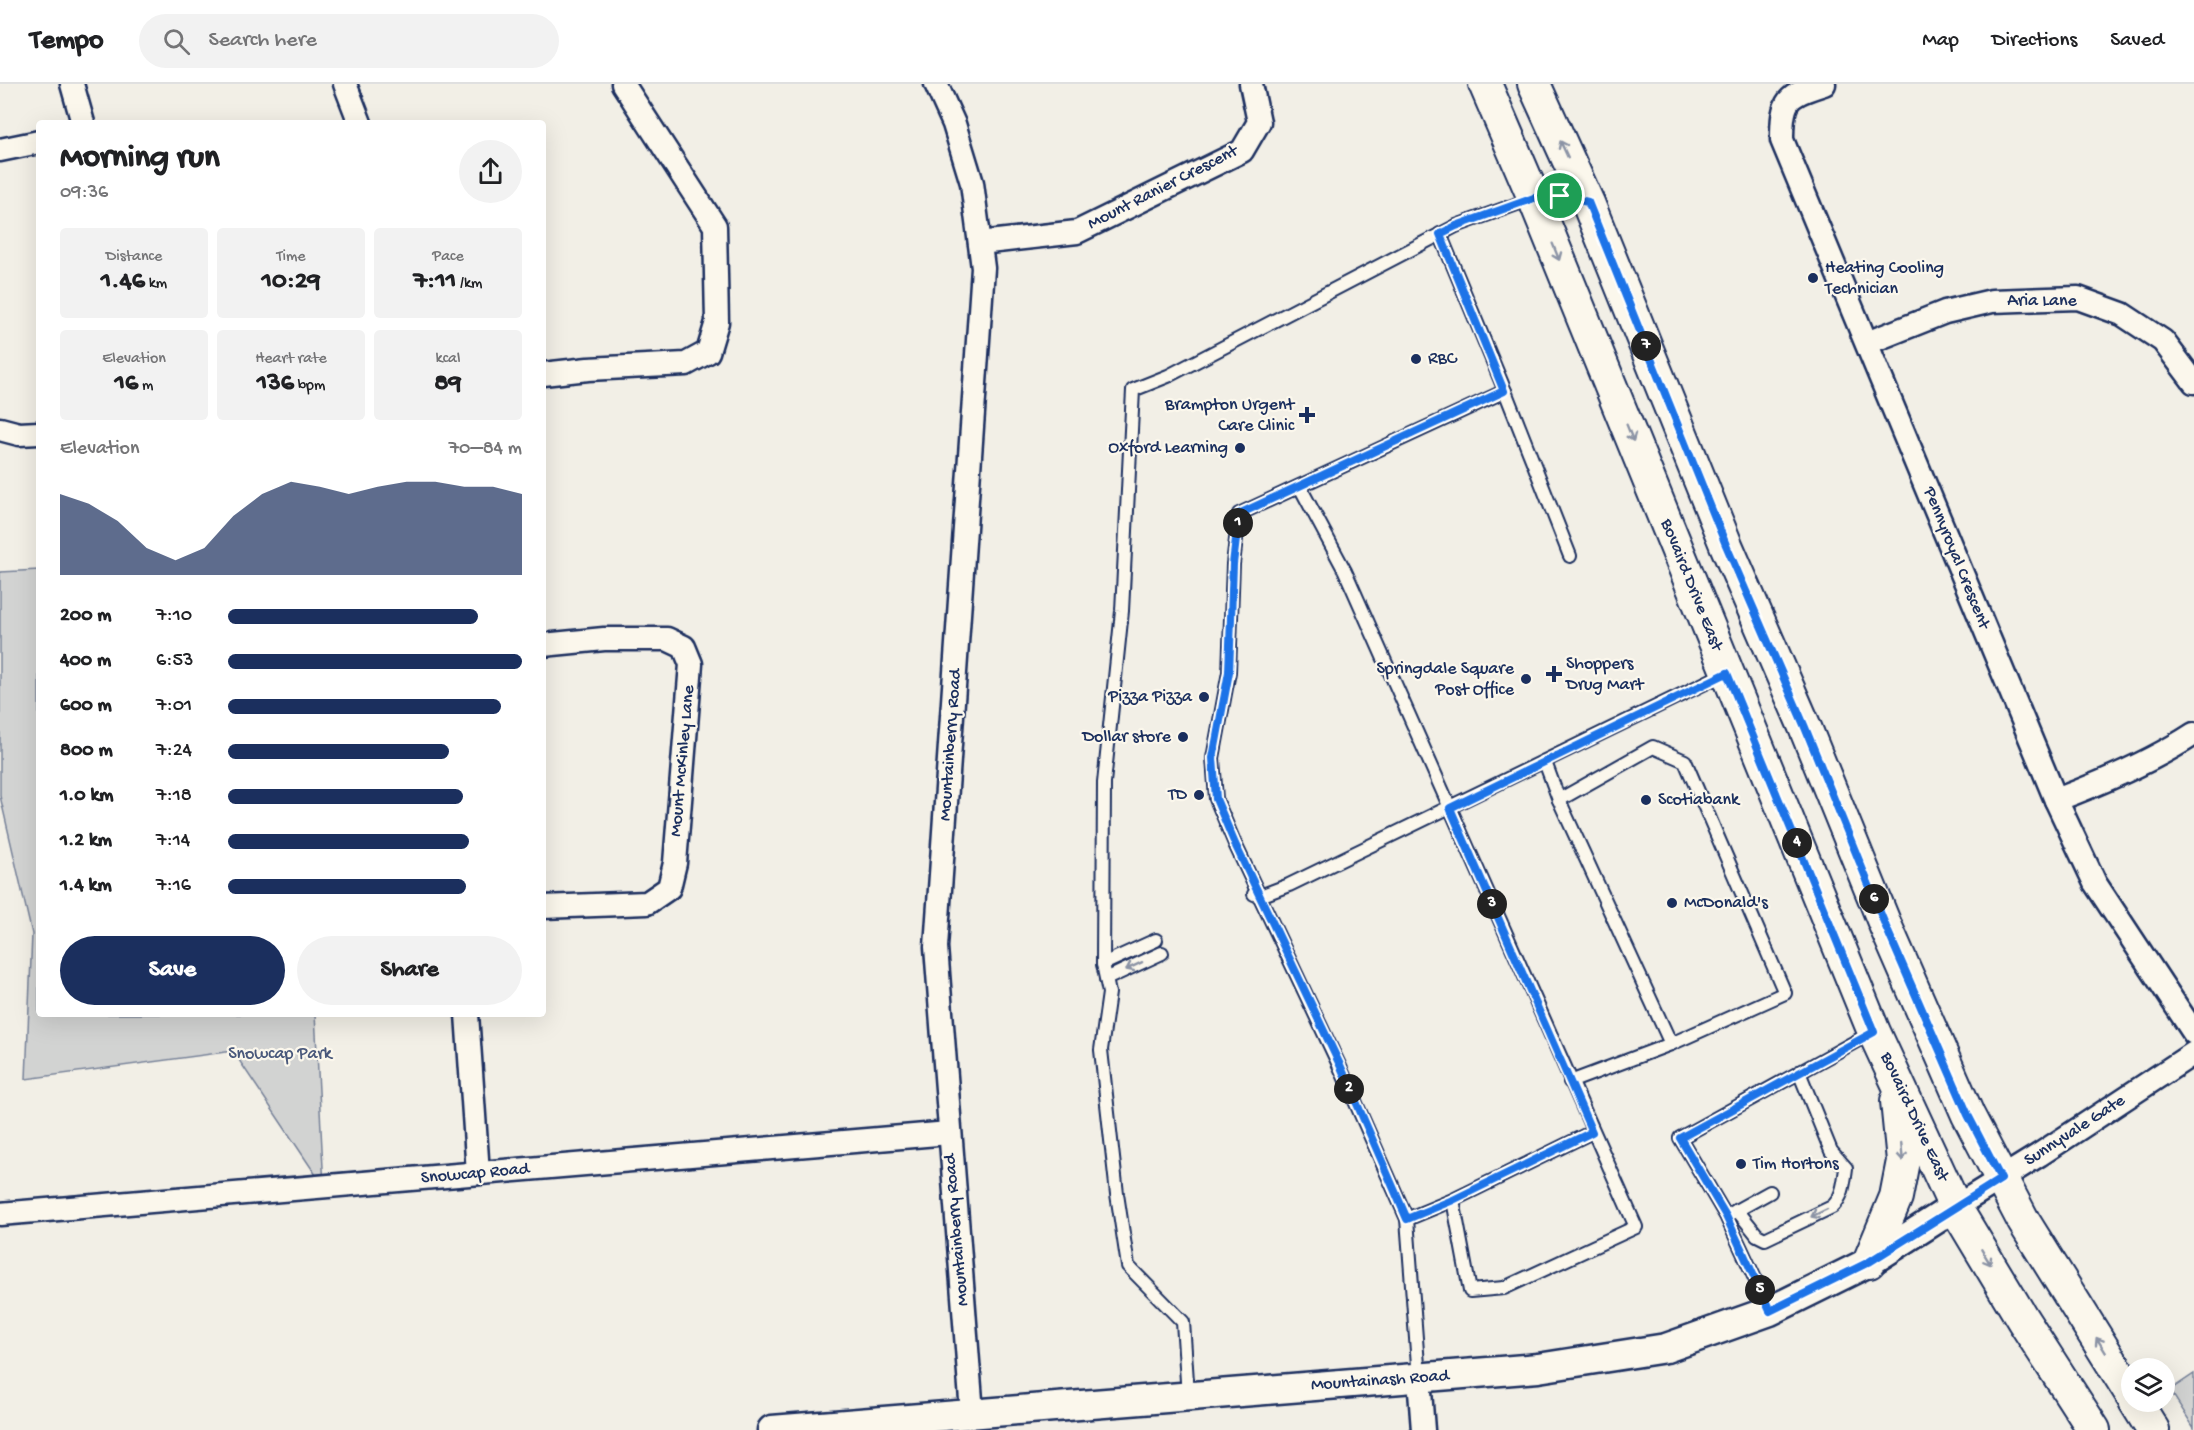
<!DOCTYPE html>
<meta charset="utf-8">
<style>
body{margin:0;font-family:"Gochi Hand",sans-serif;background:#f2f2f2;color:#202124;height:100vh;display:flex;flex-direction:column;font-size:22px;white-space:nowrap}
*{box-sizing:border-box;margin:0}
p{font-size:20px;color:#757577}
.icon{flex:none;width:33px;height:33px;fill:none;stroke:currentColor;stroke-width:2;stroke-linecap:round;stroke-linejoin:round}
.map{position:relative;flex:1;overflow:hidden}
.panel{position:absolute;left:36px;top:36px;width:510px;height:897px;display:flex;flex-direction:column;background:#fff;border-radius:6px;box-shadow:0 6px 24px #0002}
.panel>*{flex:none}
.tools{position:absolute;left:2121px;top:1274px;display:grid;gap:12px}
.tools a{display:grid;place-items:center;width:54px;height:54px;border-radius:50%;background:#fff;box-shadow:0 6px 24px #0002;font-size:30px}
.pin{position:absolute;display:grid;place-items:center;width:51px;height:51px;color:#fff;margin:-26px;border:3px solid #fff;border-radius:50%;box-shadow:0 2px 6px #0007}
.km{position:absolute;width:30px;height:30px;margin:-15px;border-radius:50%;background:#222;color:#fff;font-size:16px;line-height:30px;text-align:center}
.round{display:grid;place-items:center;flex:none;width:63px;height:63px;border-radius:32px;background:#f2f2f2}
.overview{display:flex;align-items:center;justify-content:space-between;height:102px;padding:0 24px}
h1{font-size:33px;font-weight:800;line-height:45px}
.metrics{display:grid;grid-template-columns:repeat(3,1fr);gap:9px;height:102px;padding:6px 24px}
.metrics div{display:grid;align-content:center;border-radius:6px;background:#f2f2f2;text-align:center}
.metrics b{font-size:26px;font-weight:800}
.metrics small{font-size:16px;font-weight:400}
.metrics p{font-size:16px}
.chart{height:168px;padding:12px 24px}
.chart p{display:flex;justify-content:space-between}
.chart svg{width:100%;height:108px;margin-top:6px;fill:#1b2f5e;opacity:.7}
.primary-button{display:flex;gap:12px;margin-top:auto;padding:12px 24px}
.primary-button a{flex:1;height:69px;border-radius:36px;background:#1b2f5e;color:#fff;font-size:24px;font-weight:800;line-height:69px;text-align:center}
.primary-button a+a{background:#f2f2f2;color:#202124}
ul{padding:0 24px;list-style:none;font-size:20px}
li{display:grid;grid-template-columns:96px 72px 1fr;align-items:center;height:45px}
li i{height:15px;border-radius:8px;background:#1b2f5e}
header{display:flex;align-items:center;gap:36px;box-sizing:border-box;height:84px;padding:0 30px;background:#fff;border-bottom:2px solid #e0e0e0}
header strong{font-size:28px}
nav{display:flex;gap:33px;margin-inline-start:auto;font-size:21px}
.search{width:420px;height:54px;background:#f2f2f2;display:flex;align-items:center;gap:15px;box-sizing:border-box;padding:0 21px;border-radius:33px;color:#757577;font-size:22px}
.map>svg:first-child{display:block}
</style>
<header>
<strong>Tempo</strong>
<div class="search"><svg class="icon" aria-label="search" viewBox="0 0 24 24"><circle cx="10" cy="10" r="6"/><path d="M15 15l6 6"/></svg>Search here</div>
<nav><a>Map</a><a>Directions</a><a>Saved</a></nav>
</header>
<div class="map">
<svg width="2194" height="1346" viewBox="0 0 2194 1346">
<rect width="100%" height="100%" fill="#f2efe6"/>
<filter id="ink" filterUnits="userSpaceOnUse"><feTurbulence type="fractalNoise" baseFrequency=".0167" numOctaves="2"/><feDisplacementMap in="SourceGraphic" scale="12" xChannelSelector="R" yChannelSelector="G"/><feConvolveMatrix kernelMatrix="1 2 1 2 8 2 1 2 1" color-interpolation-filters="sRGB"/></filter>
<g filter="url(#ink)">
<!-- green -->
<g fill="#d2d3d2" stroke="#768198" stroke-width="1.5">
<path d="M39,486V930H315L324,1103L233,967L26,995L32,850L0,712V488Z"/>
<path d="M2194,1290V1344L2170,1306Z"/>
</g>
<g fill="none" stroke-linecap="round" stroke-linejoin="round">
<defs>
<g id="service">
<path d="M1505,307L1570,472"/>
<path d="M1300,403L1345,487L1636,1143L1504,1204L1470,1207L1453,1116"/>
<path d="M1545,678L1559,716L1653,663L1685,677L1785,909L1671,960L1570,998"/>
<path d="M1559,716L1671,960"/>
<path d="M1254,810L1260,812L1289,801L1726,589"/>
<path d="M1103,880L1156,856"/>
<path d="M1106,895L1162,869"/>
<path d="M1737,1126L1757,1151L1765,1155L1832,1123C1843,1113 1844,1099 1846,1084L1831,1067L1799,988"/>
<path d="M1732,1129L1770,1108"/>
<path d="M1407,1135L1453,1116L1592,1048"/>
<path d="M1770,1227L1726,1132L1680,1054L1873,948"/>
<path d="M1419,1294L1407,1135L1340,983L1235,760L1216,715L1213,674L1229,588L1233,480L1239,430L1505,307L1440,150"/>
<path d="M1188,1312L1183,1238L1128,1182L1117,1110L1101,966L1109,909L1103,880L1104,699L1122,527L1133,306L1168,292L1456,142L1534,114"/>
</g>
<g id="minor">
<path d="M72,0L83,39"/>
<path d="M345,0L360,39"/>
<path d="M936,0L954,40L972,99L983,184L936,863L972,1329"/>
<path d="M1824,0C1786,12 1782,15 1782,56L2056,716L2095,799L2194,949"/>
<path d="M0,66L39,58"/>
<path d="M980,159L1077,148L1242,67L1259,38L1251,0"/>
<path d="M1867,259L1945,228L1992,217L2078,214L2122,230L2163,257L2194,298"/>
<path d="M543,290L588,285L686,280L708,268L717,238L715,142L623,0"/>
<path d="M0,345L19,350L39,349"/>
<path d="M543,561L604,555H667L684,563L691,580L675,779L669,804L647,819L543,823"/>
<path d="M2056,716C2104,698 2151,678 2194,650"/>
<path d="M467,930L478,1089"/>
<path d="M1955,1123L2039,1071L2194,969"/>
<path d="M0,1130L949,1049"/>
<path d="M1419,1294L1423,1346"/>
</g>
<path id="tertiary" d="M772,1346L1538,1284L1666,1264L1770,1227L1869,1178L1955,1123"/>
<g id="secondary">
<path d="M1485,0L1534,114L1874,948L1955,1123L2023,1236L2094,1346"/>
<path d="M1534,0L1588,119L1726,461L1804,641L1886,843L1968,1031L2024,1138L2132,1311"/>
<path d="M1869,1178L1896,1113L1903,1077L1897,1017"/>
<path d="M2135,1317L2153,1346"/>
</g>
</defs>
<!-- service casing -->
<use href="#service" stroke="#1b2f5e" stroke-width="16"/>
<!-- minor casing -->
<use href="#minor" stroke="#1b2f5e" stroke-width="27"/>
<!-- tertiary casing -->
<use href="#tertiary" stroke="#1b2f5e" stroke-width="33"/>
<!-- secondary casing -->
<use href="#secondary" stroke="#1b2f5e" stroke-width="36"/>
<!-- service -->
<use href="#service" stroke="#fbf7ec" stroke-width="12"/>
<!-- minor -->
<use href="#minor" stroke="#fbf7ec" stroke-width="22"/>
<!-- tertiary -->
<use href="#tertiary" stroke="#fbf7ec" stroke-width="28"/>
<!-- secondary -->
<use href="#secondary" stroke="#fbf7ec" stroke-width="32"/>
</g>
<!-- one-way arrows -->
<defs><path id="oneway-shaft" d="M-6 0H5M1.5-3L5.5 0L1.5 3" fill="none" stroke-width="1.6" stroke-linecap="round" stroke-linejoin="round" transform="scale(1.5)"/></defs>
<g stroke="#8b93a5">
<use href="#oneway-shaft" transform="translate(1564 65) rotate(-115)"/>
<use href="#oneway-shaft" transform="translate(1556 168) rotate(68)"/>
<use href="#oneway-shaft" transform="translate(1630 349) rotate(68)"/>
<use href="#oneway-shaft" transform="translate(1134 882) rotate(155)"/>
<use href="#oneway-shaft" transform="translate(1902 1068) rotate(85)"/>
<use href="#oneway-shaft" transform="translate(1819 1129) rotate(154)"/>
<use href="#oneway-shaft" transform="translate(1986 1173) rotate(59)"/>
<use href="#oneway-shaft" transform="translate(2101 1261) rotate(-122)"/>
</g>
</g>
<g fill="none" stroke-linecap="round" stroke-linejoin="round" filter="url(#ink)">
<defs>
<path id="route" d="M1560,112L1588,118L1726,461L1804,641L1886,843L1968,1031L2001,1095L1869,1178L1770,1227L1726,1132L1680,1054L1874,948L1727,589L1450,724L1592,1048L1453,1116L1407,1135L1341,983L1235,760L1216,715L1213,674L1229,588L1233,480L1239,430L1504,307L1440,150L1456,142L1534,114Z"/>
</defs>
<!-- route casing -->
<use href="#route" stroke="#fff" stroke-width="12"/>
<!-- route -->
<use href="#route" stroke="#1a73e8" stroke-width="8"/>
</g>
<!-- markers -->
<g fill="#1b2f5e" stroke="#fbf7ec" stroke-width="2">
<circle cx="1813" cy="194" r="6"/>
<circle cx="1416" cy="275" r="6"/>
<path d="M1304 322h6v6h6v6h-6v6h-6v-6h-6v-6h6z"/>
<circle cx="1240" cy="364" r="6"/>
<path d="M1551 581h6v6h6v6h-6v6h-6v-6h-6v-6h6z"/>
<circle cx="1526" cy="595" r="6"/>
<circle cx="1204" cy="613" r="6"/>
<circle cx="1183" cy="653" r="6"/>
<circle cx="1199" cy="711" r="6"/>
<circle cx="1646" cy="716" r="6"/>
<circle cx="1672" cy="819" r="6"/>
<circle cx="1741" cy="1080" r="6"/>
</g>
<g text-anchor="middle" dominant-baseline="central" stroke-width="4.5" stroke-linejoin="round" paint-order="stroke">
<!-- street labels -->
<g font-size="18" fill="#1b2f5e" stroke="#fbf7ec">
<text transform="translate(1163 104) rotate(-27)">Mount Ranier Crescent</text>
<text x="2042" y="217">Aria Lane</text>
<text transform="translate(1956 474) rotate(68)">Pennyroyal Crescent</text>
<text transform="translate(1691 501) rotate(68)">Bovaird Drive East</text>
<text transform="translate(951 661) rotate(-86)">Mountainberry Road</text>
<text transform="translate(683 677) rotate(-85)">Mount McKinley Lane</text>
<text transform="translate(1914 1033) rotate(65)">Bovaird Drive East</text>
<text transform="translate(2075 1047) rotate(-33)">Sunnyvale Gate</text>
<text transform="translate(475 1090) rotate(-5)">Snowcap Road</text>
<text transform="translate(957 1146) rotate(-95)">Mountainberry Road</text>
<text transform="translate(1380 1297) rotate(-4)">Mountainash Road</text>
</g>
<!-- poi labels -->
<g font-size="18" fill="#1b2f5e" stroke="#fbf7ec" text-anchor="start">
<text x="1825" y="184">Heating Cooling<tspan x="1825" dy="21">Technician</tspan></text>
<text x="1428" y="275">RBC</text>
<text x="1294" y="321" text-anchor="end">Brampton Urgent<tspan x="1294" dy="21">Care Clinic</tspan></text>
<text x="1228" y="364" text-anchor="end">Oxford Learning</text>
<text x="1566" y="580">Shoppers<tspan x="1566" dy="21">Drug Mart</tspan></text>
<text x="1514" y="585" text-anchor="end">Springdale Square<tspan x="1514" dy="21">Post Office</tspan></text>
<text x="1192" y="613" text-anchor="end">Pizza Pizza</text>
<text x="1171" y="653" text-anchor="end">Dollar store</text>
<text x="1187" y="711" text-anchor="end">TD</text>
<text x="1658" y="716">Scotiabank</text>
<text x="1684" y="819">McDonald's</text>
<text x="1753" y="1080">Tim Hortons</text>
</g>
<!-- park labels -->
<g font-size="18" fill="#49587b" stroke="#fbf7ec">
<text x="280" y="970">Snowcap Park</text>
</g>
</g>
</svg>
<div class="tools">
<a><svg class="icon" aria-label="layers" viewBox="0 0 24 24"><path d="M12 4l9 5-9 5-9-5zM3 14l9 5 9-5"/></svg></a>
</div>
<div class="pin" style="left:1560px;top:112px;background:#1e9e55"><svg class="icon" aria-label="arrive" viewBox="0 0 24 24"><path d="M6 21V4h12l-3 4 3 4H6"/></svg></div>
<b class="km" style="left:1238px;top:439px">1</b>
<b class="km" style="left:1349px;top:1005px">2</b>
<b class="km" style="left:1492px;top:820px">3</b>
<b class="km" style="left:1797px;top:759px">4</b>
<b class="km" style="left:1760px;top:1206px">5</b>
<b class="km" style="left:1874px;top:815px">6</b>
<b class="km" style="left:1646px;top:262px">7</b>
<section class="panel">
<div class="overview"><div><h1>Morning run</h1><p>09:36</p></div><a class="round"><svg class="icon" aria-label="share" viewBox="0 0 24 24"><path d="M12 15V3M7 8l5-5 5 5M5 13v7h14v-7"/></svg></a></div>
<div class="metrics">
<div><p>Distance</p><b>1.46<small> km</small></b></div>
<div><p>Time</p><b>10:29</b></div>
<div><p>Pace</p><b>7:11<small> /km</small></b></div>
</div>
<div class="metrics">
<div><p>Elevation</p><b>16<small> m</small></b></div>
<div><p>Heart rate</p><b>136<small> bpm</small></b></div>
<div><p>kcal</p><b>89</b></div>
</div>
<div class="chart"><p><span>Elevation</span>70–84 m</p>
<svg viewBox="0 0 160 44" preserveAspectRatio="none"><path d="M0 44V11L10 15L20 22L30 33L40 38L50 33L60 20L70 11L80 6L90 8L100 11L110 8L120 6L130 6L140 8L150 8L160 11V44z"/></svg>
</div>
<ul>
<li><b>200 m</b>7:10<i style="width:85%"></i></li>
<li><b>400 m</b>6:53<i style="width:100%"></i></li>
<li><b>600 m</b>7:01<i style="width:93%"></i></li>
<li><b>800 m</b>7:24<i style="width:75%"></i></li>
<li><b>1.0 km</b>7:18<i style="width:80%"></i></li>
<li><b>1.2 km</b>7:14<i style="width:82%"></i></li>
<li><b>1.4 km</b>7:16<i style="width:81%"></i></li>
</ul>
<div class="primary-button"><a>Save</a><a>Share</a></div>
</section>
</div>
